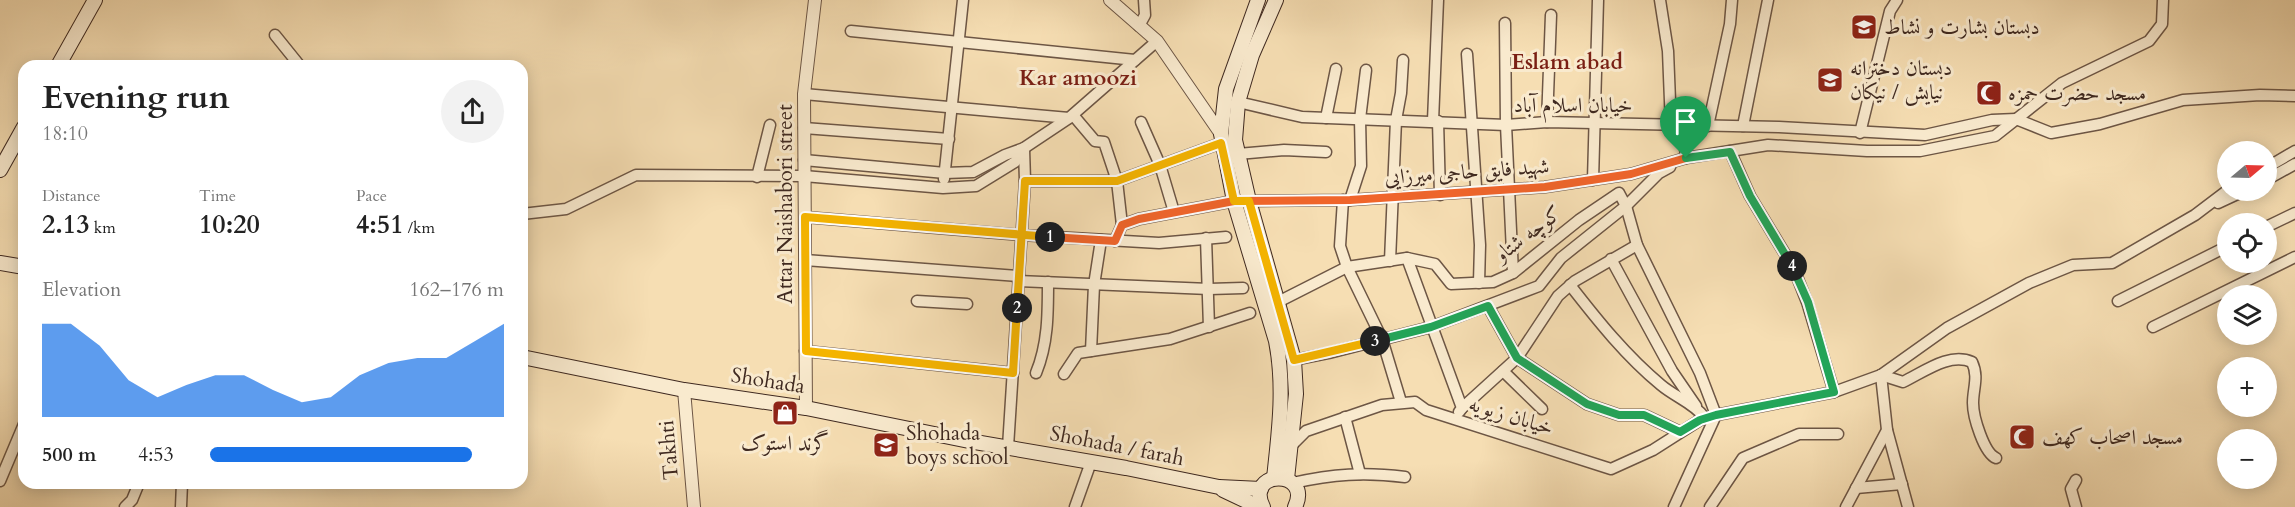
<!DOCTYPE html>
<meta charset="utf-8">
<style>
body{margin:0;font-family:Cardo,Amiri,serif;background:#f2f2f2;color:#222;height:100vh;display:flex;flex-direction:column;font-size:22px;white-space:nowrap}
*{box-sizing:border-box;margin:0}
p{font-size:20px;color:#767676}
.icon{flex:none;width:33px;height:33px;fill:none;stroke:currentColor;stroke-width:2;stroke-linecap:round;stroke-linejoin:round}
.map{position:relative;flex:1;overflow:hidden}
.sheet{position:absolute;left:18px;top:60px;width:510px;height:429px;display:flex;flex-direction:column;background:#fff;border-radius:18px;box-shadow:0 3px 15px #0003}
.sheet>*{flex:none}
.needle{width:39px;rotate:71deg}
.fabs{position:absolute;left:2217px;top:141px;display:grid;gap:12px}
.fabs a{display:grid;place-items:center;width:60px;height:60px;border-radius:50%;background:#fff;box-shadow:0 3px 15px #0003;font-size:30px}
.pin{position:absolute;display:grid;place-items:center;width:51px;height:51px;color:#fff;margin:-62px -26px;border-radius:50% 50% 50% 0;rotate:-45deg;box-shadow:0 0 6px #0007}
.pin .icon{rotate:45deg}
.km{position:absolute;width:30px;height:30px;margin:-15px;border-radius:50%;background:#222;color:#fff;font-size:16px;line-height:30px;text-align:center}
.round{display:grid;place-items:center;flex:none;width:63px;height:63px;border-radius:32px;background:#f2f2f2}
.overview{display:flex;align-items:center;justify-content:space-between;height:102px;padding:0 24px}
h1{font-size:33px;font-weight:700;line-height:45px}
.figures{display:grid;grid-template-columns:repeat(3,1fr);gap:9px;height:102px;padding:6px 24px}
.figures div{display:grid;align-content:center}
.figures b{font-size:26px;font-weight:700}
.figures small{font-size:16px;font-weight:400}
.figures p{font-size:16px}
.chart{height:168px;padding:12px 24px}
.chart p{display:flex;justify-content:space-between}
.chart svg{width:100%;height:108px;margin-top:6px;fill:#1a73e8;opacity:.7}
ul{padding:0 24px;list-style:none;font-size:20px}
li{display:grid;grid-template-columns:96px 72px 1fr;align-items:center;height:45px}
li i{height:15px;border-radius:8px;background:#1a73e8}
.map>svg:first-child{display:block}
</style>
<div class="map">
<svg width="2295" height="507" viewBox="0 0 2295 507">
<rect width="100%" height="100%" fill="#f6deb3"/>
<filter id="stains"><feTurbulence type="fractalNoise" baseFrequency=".00333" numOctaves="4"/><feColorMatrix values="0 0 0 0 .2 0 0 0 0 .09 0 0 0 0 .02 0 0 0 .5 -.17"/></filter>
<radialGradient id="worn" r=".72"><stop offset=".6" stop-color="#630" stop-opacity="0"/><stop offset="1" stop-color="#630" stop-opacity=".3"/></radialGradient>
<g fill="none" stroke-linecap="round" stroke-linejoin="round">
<defs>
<g id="minor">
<path d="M1660,0L1668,51L1671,126"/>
<path d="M1505,23L1506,125L1513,273"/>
<path d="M1139,26L1145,15L1144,0"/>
<path d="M851,31L1135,60"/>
<path d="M275,35L300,66"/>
<path d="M1467,54L1480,245L1479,283"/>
<path d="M804,94L1069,118"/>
<path d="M1238,102L1302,117L1506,125L1547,122L1779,127L1925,135L1992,120L2016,119L2051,133L2100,124L2183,100L2260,95L2295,96"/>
<path d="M1073,115L1095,141L1104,142L1117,181L1122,225"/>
<path d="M1326,118L1336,69"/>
<path d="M1433,121L1438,0"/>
<path d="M1438,121L1440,195"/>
<path d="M1141,122L1160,165L1174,212"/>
<path d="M1547,122L1551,15"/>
<path d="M1683,126L1686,158"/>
<path d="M1708,126L1730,24L1732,0"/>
<path d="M1743,126L1768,0"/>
<path d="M804,128L949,139"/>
<path d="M1860,133L1890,11L1897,0"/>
<path d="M1730,151L1750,196L1794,269L1807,302L1834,392"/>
<path d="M1238,154L1284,150L1326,152"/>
<path d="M804,160L945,173L973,172L1005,155L1024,148L1069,118L1157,41"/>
<path d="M2266,168L2295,151"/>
<path d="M757,177L770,125"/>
<path d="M944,179L963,0"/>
<path d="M1593,180L1598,0"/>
<path d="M2266,180L2295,164"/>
<path d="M1025,181H1117L1221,143"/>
<path d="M1343,200L1340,246L1347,267L1382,339L1401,402"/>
<path d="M1350,200L1361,166L1360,119L1366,70"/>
<path d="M1249,201L1350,200L1545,187L1631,174L1686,158L1768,145L1867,151H1920L1995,136L2062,83L2149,41L2162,24L2163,0"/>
<path d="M2218,203L2246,190"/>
<path d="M522,214L566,209L636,175L804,176L943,188L976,186L1015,162L1024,148"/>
<path d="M805,217L1021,235L1159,243L1226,237"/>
<path d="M2266,227L2295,213"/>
<path d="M1206,238L1209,327"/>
<path d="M1115,241L1122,225L1139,219L1234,201"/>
<path d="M1407,258L1462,408L1459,412"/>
<path d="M1611,259L1672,371L1696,406"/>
<path d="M805,260L1019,276"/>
<path d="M1390,261L1396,120L1401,93L1403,60"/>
<path d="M1018,281L1209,289L1243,288"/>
<path d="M1570,285C1598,321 1626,356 1661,385C1675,397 1694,403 1705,418"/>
<path d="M917,301L967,304"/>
<path d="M2118,301L2228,246"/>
<path d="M1278,302L1347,267L1407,258L1435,264L1451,284L1493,282L1513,273L1579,220L1619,193L1626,206L1637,245L1700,373L1716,415L1700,420L1653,450L1611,469L1426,410L1415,402L1382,405L1306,431L1291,446"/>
<path d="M1488,306L1517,358L1587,404L1619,415H1644L1680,432"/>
<path d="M2153,327L2295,257"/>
<path d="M805,351L1013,373"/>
<path d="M1091,351L1094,285L1101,240"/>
<path d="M1294,360L1329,353L1431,327L1539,286L1561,258L1626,206L1659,173L1670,167"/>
<path d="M1503,371L1542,409"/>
<path d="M1036,373C1048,344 1048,314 1048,282"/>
<path d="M1064,374L1078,353L1170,339L1250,313"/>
<path d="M1881,375L1903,382C1924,372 1949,352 1972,362C1979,377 1973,388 1973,403C1973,417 1984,453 1996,458"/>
<path d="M1462,408L1517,358L1558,296L1575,281L1637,245"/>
<path d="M1345,417L1360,474"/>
<path d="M1887,430L1908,507"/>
<path d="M1008,447L1025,181L1024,149"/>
<path d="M2076,480L2071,489L2076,507"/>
<path d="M0,481L24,424"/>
<path d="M1293,483C1333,474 1364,472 1405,477"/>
<path d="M1856,488L1902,484"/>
<path d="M125,507L132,500L139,483"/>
<path d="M181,507L182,483"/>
<path d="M1075,507L1091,462"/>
<path d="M1674,507L1716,415L1834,392L1881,375L1947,328L2029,283L2073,265L2112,263L2195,215L2228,190"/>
<path d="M1710,507L1743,458L1799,434H1838"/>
<path d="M1846,507L1887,430L1881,375"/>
</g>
<g id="tertiary">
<path d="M1110,0L1157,41L1221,134"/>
<path d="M684,390L694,507"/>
<path d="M806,408L804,94L815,0"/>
</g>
<g id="secondary">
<path d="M1258,0L1226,89L1221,134L1234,201L1276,341C1285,387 1279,432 1274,478"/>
<path d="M1276,0L1252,55L1238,102L1235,140L1249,201L1294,360L1296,394L1287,479"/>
<path d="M58,66L95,0"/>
<path d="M0,170L24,127"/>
<path d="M0,263L24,267"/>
<path d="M522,357L684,390L806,408L969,441L1126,468L1219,487L1261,489"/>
<path d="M1223,490L1259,507"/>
<path d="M1263,507C1244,469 1313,469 1295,507"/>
</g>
</defs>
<!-- minor casing -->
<use href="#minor" stroke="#6d5645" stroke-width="13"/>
<!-- tertiary casing -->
<use href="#tertiary" stroke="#6d5645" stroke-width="14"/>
<!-- secondary casing -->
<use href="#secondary" stroke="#3f2920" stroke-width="16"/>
<!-- minor -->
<use href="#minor" stroke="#f9eace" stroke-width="10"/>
<!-- tertiary -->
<use href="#tertiary" stroke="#f9eace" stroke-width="12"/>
<!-- secondary -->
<use href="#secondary" stroke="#f9eace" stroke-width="14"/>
</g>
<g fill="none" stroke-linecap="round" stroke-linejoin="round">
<defs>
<path id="split-1" d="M1050,237L1115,241L1122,225L1139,219L1234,201L1350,200L1545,187L1631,174L1686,158"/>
<path id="split-2" d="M1017,308L1013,373L806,351L805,217L1050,237"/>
<path id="split-3" d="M1017,308L1025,181H1117L1221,143L1234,201H1249L1294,360L1375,341"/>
<path id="split-4" d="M1375,341L1431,327L1488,306L1517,358L1587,404L1619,415H1644L1680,432L1700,420L1716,415L1834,392L1808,302L1792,266"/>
<path id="split-5" d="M1686,158L1730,152L1750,196L1792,266"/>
</defs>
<!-- split-1 casing -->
<use href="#split-1" stroke="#fff" stroke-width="12"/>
<!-- split-2 casing -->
<use href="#split-2" stroke="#fff" stroke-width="12"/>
<!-- split-3 casing -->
<use href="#split-3" stroke="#fff" stroke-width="12"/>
<!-- split-4 casing -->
<use href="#split-4" stroke="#fff" stroke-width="12"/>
<!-- split-5 casing -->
<use href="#split-5" stroke="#fff" stroke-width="12"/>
<!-- split-1 -->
<use href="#split-1" stroke="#f0652b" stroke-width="8"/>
<!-- split-2 -->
<use href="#split-2" stroke="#f5b400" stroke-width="8"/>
<!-- split-3 -->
<use href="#split-3" stroke="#f5b400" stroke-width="8"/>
<!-- split-4 -->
<use href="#split-4" stroke="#22a559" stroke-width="8"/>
<!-- split-5 -->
<use href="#split-5" stroke="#22a559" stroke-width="8"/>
</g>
<!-- icons -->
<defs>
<symbol id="school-square" viewBox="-11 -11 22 22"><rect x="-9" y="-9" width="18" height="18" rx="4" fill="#8f2418" stroke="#f9eace"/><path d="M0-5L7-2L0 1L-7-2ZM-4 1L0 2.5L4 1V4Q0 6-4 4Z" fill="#fff"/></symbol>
<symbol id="mosque-square" viewBox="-11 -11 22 22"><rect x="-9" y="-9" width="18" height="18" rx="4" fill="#8f2418" stroke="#f9eace"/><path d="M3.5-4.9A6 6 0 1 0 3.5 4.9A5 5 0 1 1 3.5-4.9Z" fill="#fff"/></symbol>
<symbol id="shop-square" viewBox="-11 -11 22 22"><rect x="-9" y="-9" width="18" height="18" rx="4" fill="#8f2418" stroke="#f9eace"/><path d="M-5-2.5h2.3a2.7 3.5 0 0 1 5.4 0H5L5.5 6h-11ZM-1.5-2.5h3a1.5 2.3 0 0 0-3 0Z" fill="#fff"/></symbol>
</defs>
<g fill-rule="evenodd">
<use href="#school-square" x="1849" y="12" width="30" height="30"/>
<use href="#school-square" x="1815" y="65" width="30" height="30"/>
<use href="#mosque-square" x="1974" y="78" width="30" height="30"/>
<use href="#shop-square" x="770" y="398" width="30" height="30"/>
<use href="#mosque-square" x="2007" y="422" width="30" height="30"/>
<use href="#school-square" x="871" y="430" width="30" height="30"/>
</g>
<g text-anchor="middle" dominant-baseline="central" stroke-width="6" stroke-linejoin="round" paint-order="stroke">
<!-- poi labels -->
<g font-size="21" fill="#3f2920" stroke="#f9eace" text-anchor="start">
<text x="1884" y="27">دبستان بشارت و نشاط</text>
<text x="1850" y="68">دبستان دخترانه<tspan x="1850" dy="24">نیایش / نیکان</tspan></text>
<text x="2008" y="93">مسجد حضرت حمزه</text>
<text x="906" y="433">Shohada<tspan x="906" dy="24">boys school</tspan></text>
<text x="2042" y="437">مسجد اصحاب کهف</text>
<text x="785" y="443" text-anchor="middle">گرند استوک</text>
</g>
<!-- street labels -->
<g font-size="21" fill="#3f2920" stroke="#f9eace">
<text x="1573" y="105">خیابان اسلام آباد</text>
<text transform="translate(1467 172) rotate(-4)">شهید فایق حاجی میرزایی</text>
<text transform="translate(785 204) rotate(-90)">Attar Naishabori street</text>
<text transform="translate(1528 234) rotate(-37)">کوچه شتاو</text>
<text transform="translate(768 381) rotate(9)">Shohada</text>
<text transform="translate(1511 416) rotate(17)">خیابان زیویه</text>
<text transform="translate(1117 446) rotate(11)">Shohada / farah</text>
<text transform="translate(669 450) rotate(-95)">Takhti</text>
</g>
<!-- neighbourhood labels -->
<g font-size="22" font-weight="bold" fill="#7a1f14" stroke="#f9eace">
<text x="1567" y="62">Eslam abad</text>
<text x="1078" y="78">Kar amoozi</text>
</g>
</g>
<rect width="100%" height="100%" filter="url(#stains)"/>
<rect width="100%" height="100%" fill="url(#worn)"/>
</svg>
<div class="fabs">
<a><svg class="needle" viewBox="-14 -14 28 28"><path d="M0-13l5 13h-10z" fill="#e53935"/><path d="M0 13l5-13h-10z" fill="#767676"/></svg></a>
<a><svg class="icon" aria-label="locate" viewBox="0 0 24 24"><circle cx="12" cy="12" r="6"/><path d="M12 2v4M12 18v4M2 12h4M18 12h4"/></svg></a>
<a><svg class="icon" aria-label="layers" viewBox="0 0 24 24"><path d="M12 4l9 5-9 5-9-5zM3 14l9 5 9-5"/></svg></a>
<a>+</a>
<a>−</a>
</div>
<div class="pin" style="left:1686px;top:158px;background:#1e9e55"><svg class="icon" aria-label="arrive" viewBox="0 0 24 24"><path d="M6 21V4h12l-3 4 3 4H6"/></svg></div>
<b class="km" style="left:1050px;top:237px">1</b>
<b class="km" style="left:1017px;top:308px">2</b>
<b class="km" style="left:1375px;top:341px">3</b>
<b class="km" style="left:1792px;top:266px">4</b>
<section class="sheet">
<div class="overview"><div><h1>Evening run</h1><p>18:10</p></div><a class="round"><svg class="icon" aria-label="share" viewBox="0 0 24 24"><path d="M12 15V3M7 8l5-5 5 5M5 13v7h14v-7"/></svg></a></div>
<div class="figures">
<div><p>Distance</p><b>2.13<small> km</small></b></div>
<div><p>Time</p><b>10:20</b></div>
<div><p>Pace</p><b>4:51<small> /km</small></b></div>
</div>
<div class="chart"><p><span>Elevation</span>162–176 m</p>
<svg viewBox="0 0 160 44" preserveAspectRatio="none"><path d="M0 44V6L10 6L20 15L30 29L40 36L50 31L60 27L70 27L80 33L90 38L100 36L110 27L120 22L130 20L140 20L150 13L160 6V44z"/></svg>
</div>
<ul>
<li><b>500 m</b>4:53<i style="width:89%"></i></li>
</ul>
</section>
</div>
